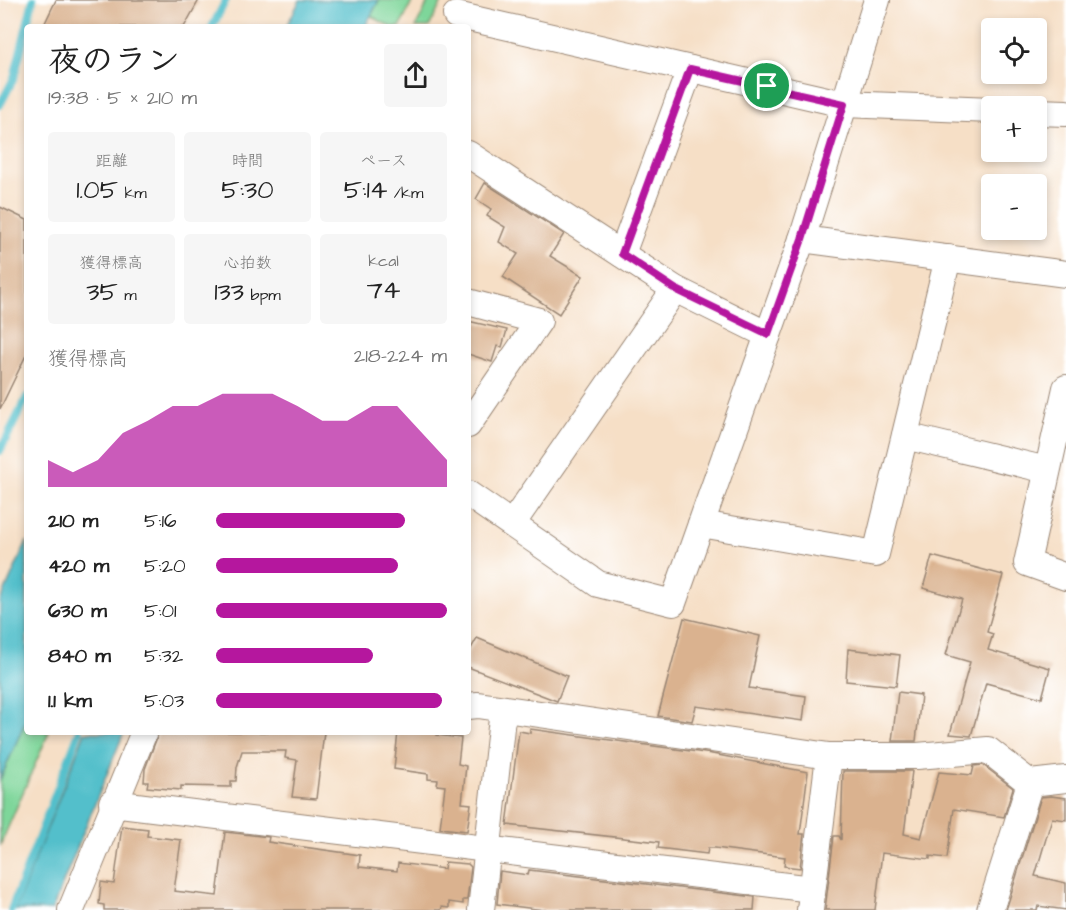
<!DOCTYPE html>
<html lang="ja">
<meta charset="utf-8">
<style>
body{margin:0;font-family:"Architects Daughter","Klee One",sans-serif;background:#f6f6f6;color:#222;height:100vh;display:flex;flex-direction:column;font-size:22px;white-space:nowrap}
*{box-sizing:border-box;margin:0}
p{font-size:20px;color:#767676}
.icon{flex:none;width:33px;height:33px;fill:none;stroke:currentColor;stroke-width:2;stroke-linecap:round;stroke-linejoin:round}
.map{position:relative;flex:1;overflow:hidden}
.drawer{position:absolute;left:24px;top:24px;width:447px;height:711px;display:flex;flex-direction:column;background:#fff;border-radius:6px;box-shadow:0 3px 9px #0003}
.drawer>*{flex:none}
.buttons{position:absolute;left:981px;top:18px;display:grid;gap:12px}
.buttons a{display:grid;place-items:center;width:66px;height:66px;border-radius:6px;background:#fff;box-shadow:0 3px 9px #0003;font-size:30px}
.pin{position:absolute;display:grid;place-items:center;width:51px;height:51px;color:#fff;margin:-26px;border:3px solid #fff;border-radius:50%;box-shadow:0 2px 6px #0007}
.round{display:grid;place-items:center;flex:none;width:63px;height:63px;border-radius:6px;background:#f6f6f6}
.summary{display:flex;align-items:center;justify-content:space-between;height:102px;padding:0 24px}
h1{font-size:33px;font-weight:600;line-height:45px}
.figures{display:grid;grid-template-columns:repeat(3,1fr);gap:9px;height:102px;padding:6px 24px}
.figures div{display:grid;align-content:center;border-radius:6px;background:#f6f6f6;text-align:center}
.figures b{font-size:26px;font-weight:600}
.figures small{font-size:16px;font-weight:400}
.figures p{font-size:16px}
.chart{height:168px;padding:12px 24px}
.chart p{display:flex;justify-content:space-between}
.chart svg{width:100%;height:108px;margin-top:6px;fill:#b5179e;opacity:.7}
ul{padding:0 24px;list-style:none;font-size:20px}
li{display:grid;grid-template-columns:96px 72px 1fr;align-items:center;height:45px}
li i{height:15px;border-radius:8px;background:#b5179e}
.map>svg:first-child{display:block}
</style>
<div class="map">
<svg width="1066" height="910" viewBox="0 0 1066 910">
<rect width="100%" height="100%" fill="#fff"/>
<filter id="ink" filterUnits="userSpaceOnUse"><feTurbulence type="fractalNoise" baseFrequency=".0167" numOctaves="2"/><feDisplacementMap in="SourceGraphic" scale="12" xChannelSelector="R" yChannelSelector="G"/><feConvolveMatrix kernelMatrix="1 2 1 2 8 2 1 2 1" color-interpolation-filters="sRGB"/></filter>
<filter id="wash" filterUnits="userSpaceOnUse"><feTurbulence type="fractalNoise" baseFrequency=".008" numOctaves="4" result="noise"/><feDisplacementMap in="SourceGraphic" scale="24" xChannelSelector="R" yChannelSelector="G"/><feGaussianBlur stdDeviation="1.35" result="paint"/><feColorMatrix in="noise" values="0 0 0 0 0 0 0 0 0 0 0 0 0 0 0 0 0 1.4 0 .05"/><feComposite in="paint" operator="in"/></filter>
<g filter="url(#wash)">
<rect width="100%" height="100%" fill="#f6dfc6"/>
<!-- green -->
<g fill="#7ed69a" stroke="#5c805c" stroke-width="1.5">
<path d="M379,0H413L400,27H391L371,16Z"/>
<path d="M429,0H443L429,27H416Z"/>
<path d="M27,718V732H49L0,846V780Z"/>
</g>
<!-- water -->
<g fill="#52bfcb" stroke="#467474" stroke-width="1.5">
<path d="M300,0H379L365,27H286Z"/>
<path d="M27,541V718L0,780V602Z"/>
<path d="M85,732H124L52,910H15Z"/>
</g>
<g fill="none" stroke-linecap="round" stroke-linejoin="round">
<!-- stream -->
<g stroke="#52bfcb" stroke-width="8">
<path d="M212,27L226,0"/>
<path d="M0,105L14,78L33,0"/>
<path d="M0,451L27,397"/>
<path d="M11,910L79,732"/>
</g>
</g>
<g id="blocks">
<!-- building -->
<g fill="#dab28f">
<path d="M56,0H199L184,27H43Z"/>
<path d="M485,183L564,234L550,256L583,276L559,314L503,277L518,254L499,242L505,227L487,216L491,209L476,199Z"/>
<path d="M0,207L27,220V353L0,409Z"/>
<path d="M468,321L507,330L502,347L497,346L492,362L468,354Z"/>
<path d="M932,556L1003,575L987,632L993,634L988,650L1050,668L1042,698L986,683L971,736L950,734L970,662L946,655L962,599L923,588Z"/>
<path d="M684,618L760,636L749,688L806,696L803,721L696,706L692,721L658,716Z"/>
<path d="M477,638L567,676L557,701L468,667V654Z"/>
<path d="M848,649L900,655L896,686L846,681Z"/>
<path d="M898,692L921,695L916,741H892Z"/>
<path d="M530,729L712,754L808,772L800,834H804L800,868L784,866L785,857L715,848H708L707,854L658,848L659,842L507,825L519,731L530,733Z"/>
<path d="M159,732H324L316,799L292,797L297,760L285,758L286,751H242L237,767L236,781H231V787L181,786V790L147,787L148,782H144L145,769Z"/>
<path d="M398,732H437V735L461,738L458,764L466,766L462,803L471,804L467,831L440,828L445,786L437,785L438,780L428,779V774L394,769Z"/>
<path d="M983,765L1013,788L1004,817L954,809L947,858L930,856V859L882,853L875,910H825L834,836H839L841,840L843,771H912L904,834L921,838L939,772L972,775L974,766Z"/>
<path d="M1051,796L1066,798V820L1052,818L1035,876L1066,883V910L1038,906L1037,910H1006L1041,797Z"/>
<path d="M122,826L148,829L147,836L181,840L174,891L217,896L225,832L269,837L268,842L360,855L359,867L397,871L398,863L444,869L445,862L468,864L471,867L467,900H463V904L449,902V908L442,907L441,910H104V905L99,904L101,882L114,884Z"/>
<path d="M529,870L755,897L754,910H544L497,904L500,871L528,875Z"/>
</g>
</g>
</g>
<g filter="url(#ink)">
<use href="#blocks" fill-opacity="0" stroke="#988472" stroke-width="1.5"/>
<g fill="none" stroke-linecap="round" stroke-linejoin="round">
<defs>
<g id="minor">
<path d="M456,15L844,104L992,110"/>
<path d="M1036,112L1066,113"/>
<path d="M468,154L675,289L768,335"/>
<path d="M802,239L877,0"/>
<path d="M622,254L690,69"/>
<path d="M468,302L539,321L468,425"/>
<path d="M1066,388L1027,563L1066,577"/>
<path d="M905,436L1047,470"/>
<path d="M468,494L598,584L673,603L802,239L1066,274"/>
<path d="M512,524L675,289"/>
<path d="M701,524L876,554L948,258"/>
<path d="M468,706L478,705L829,756L810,910"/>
<path d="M829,756H917L988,750L1030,783L1066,779"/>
<path d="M112,803L812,889"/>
<path d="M71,910L144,732"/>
<path d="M481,910L503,709"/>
<path d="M990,910L1030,783"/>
</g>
</defs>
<!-- minor casing -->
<use href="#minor" stroke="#988472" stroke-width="28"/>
<!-- minor -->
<use href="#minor" stroke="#fff" stroke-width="26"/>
</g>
</g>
<g fill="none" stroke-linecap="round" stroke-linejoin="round" filter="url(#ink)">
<defs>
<path id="route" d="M690,69L844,104L802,239L768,334L675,289L622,254Z"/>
</defs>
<!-- route casing -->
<use href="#route" stroke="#fff" stroke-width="12"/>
<!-- route -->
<use href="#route" stroke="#b5179e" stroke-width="8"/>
</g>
</svg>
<div class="buttons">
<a><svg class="icon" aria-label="locate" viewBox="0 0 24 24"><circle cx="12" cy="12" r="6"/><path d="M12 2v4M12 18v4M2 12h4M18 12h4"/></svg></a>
<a>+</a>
<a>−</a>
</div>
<div class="pin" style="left:767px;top:86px;background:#1e9e55"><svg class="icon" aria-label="arrive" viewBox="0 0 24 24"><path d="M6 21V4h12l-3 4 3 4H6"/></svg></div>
<section class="drawer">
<div class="summary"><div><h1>夜のラン</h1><p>19:38 · 5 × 210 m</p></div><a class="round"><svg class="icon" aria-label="share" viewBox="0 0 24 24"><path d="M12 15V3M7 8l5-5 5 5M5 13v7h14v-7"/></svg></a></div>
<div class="figures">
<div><p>距離</p><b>1.05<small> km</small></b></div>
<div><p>時間</p><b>5:30</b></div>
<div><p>ペース</p><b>5:14<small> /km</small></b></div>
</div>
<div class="figures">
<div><p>獲得標高</p><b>35<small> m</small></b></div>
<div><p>心拍数</p><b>133<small> bpm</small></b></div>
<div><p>kcal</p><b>74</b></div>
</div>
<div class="chart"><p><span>獲得標高</span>218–224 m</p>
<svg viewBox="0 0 160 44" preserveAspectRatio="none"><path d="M0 44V33L10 38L20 33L30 22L40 17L50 11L60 11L70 6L80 6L90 6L100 11L110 17L120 17L130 11L140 11L150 22L160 33V44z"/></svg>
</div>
<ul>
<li><b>210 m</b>5:16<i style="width:82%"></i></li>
<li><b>420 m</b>5:20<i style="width:79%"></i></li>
<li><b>630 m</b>5:01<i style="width:100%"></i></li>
<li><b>840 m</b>5:32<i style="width:68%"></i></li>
<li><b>1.1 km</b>5:03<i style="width:98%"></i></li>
</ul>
</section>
</div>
